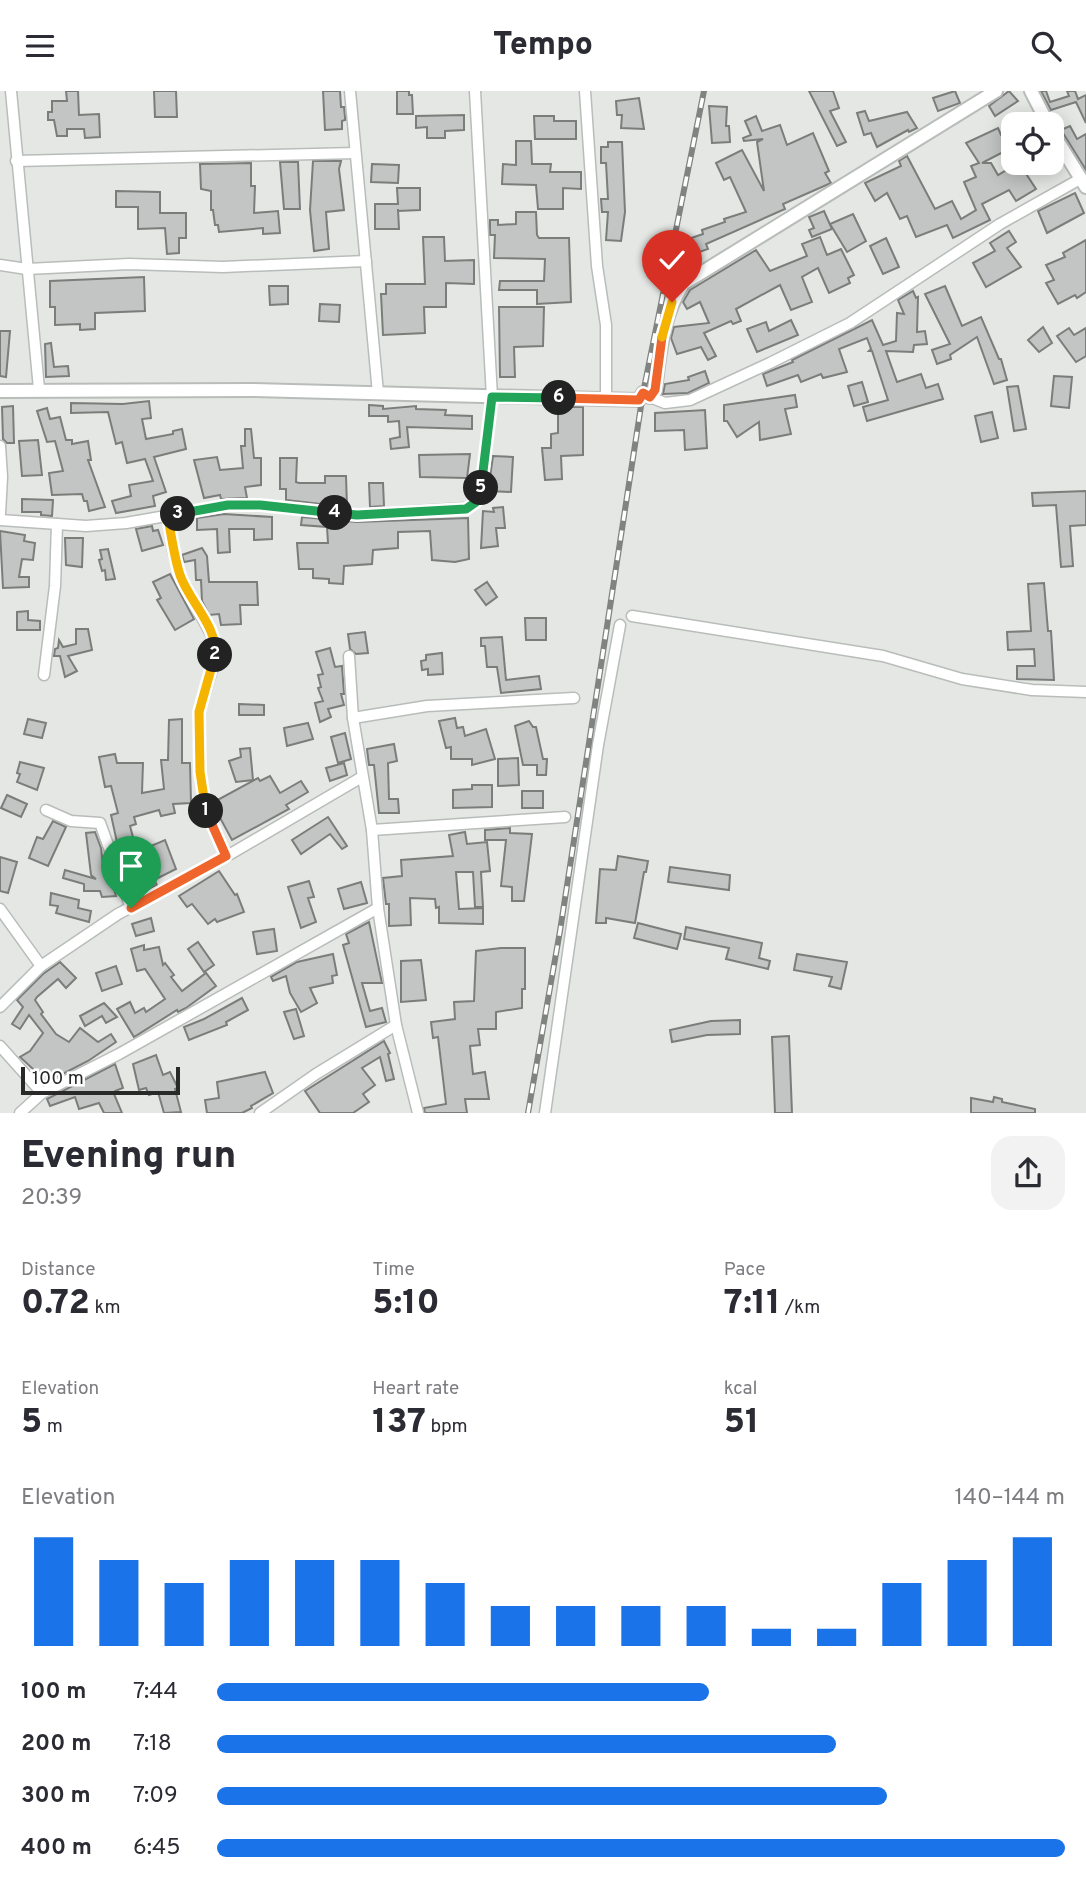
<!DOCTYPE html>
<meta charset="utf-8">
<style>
body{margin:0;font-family:Overpass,sans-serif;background:#f2f2f3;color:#2b2b33;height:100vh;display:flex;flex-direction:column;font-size:26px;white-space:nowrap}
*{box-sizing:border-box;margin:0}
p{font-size:23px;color:#7c7c81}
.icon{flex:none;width:38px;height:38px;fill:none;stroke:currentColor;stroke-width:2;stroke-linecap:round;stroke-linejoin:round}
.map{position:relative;height:1022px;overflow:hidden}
.sheet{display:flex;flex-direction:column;background:#fff;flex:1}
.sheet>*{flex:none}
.buttons{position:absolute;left:1001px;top:21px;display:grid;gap:14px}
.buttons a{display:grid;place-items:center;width:63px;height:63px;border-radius:14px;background:#fff;box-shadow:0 4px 18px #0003;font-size:35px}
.scale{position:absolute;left:21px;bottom:18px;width:159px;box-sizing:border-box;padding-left:7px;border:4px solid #282928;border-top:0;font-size:19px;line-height:24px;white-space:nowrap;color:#282928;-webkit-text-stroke:5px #fff;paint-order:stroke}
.pin{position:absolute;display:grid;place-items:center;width:60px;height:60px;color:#fff;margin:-72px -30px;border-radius:50% 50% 50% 0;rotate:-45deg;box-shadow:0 0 7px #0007}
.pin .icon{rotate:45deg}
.km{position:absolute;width:35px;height:35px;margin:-18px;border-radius:50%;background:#222;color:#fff;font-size:19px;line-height:35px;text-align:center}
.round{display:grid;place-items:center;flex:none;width:74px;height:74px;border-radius:21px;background:#f2f2f3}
.head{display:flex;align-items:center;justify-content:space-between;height:119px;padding:0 21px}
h1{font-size:38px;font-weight:800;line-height:52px}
.metrics{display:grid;grid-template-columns:repeat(3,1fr);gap:10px;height:119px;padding:7px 21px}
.metrics div{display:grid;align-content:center}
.metrics b{font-size:35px;font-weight:800}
.metrics small{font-size:19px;font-weight:400}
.metrics p{font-size:19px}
.chart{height:196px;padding:14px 21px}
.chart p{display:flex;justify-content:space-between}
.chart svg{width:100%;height:126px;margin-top:7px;stroke:#1a73e8;stroke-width:6}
ul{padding:0 21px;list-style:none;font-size:23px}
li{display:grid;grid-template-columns:112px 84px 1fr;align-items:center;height:52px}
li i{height:18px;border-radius:9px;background:#1a73e8}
header{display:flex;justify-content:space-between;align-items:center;height:91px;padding:0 21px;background:#fff;font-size:32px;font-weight:800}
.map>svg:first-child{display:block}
</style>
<header><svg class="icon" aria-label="menu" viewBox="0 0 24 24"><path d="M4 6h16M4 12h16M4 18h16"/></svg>Tempo<svg class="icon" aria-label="search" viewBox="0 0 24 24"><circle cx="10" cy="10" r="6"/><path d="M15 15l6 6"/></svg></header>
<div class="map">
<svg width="1086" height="1022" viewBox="0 0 1086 1022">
<rect width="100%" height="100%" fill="#e4e7e4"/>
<!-- building -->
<g fill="#c2c5c3" stroke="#7b7d7b" stroke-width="2">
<path d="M66,0H78L79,24L99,23L100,46L85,47L84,38H67V45H57L54,29H48V21H52V10H67Z"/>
<path d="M154,0H176L177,26H155Z"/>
<path d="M323,0H340L341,16H344L345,26V29L342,30V38L325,39Z"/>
<path d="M397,0H409V4H412L413,23H397Z"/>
<path d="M809,0H833L839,17L830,20L846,51L837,55Z"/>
<path d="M955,0L960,12L938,20L933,7Z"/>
<path d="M1009,0L1018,10L995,25L989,15Z"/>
<path d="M1041,0H1046L1050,11L1069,5L1067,0H1075L1078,8L1086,4V32L1076,11L1051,19Z"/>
<path d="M639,7L644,38L621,37L622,24H617L616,10Z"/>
<path d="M709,15L727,16L726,35H729L730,51L712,52Z"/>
<path d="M865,20L869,30L907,21L917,37L909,41L908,39L877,56L871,42L864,44L857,22Z"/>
<path d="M464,24V39L445,40V47H427V36L416,37V25Z"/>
<path d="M534,25H554V30H576V48H535Z"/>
<path d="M756,25L762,40L780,34L787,54L813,42L829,80L825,82L831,92L783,113L785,118L706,153L708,158L688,165L682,150L703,143L702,139L725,131L724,128L746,121L730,86L724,89L716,72L742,59L764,100L757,51L763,48L744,50L743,47L751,44L745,30Z"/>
<path d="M1070,35L1077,48L1086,43V79L1061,39Z"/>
<path d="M998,37L1001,44L1013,39V56L982,72H991L998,84L1018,72H1033L1023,78L1036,98L1016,110L1009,99L982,113L990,129L953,147L947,134L916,146L907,125L900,128L887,102L875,110L865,92L901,75L899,70L907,65L935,118L952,110L961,128L976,119L964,91L976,86L971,75L979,72L966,52Z"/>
<path d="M516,50H531L532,73H551L550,81H581V98L563,97V118H538L536,94L502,93L503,73L516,74Z"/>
<path d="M608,51H622L625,121L621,150L606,149L608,121H602L601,108H608L606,72H601V56H608Z"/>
<path d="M313,70H341L339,78L344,119L326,121L329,158L314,160L310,119Z"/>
<path d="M280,71H298L300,118H284Z"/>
<path d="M251,72V95H255L254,122L278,120L280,142L263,143V137L219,141L218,134H215L213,119H211V100L201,98L200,73Z"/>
<path d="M372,73L399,74L398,92L371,91Z"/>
<path d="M397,97H420V119L398,120V118L399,138H375V113H398Z"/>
<path d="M116,100L160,101V122H186V147H179V162L167,163L165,137L138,138V116H116Z"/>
<path d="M1075,102L1084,122L1047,142L1038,120Z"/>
<path d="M824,120L832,138L812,146L809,139L814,137L809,126Z"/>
<path d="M516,121H536L537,144L539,147H569L571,211L537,213V199H499L500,190H544L545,168L494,167L495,144H490V129H498V134L516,133Z"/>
<path d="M853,123L866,150L847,161L830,133Z"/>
<path d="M1009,140L1016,151L1007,157L1021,176L986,196L973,172L995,160L990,152Z"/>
<path d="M423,146H444L445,170L474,169V193L446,192V216H424L425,242L383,244L381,203H386V193H425Z"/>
<path d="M820,146L827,164L841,158L854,184L848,187L850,192L829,202L818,177L802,186L812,211L791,219L780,194L736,218L741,230L733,233L731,230L704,242L716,265L708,269L701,256L677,263L671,247L674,236L709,232L700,211L687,218L683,211L690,199L756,159L770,180L807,165L802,153Z"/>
<path d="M886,147L899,176L883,183L870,155Z"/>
<path d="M1086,149V201L1077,207L1075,204L1058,213L1046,192L1054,189L1046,174L1065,166L1063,162Z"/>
<path d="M144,186L145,220L95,222V238L80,239V233L55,234V216H50V190Z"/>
<path d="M269,195H288V213L270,214Z"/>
<path d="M945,195L962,235L981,226L999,268H1001L1007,289L994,293L977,246L950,264L951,268L937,273L932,259L950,253L925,203Z"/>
<path d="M913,200L916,207L918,206L917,241L925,240L927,253L914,254L913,261L886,260L897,291L921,283L926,297L938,293L943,308L867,330L863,316L888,309L872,260H869L871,258L867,247L839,258L847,281L823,287L821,283L801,291L798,284L767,295L763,283L793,271L792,269L872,229L883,254L896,250L897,222L904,223L898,209Z"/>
<path d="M320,213L340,214L339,231L319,230Z"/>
<path d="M499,216H544L543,255L514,256L515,286H500Z"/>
<path d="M791,229L798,244L757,261L747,238L766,231L769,240Z"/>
<path d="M1043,236L1052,252L1039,261L1028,249Z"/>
<path d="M1069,237L1074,244L1086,237V265L1076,271L1057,245Z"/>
<path d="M0,240H10L6,286L0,285Z"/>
<path d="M51,252L54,276L68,275L69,285L46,286L45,253Z"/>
<path d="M705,280L709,292L688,302L663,303L665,293L689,289L688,286Z"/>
<path d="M1054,285L1072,286L1069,317L1051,315Z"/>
<path d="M862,291L868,311L854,315L848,295Z"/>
<path d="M1018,295L1026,338L1014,340L1007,296Z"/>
<path d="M795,304L797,316L785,318L791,343L760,349L759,331L737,346L727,330H724V314Z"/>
<path d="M149,310L151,327L142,328L146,348L173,343V340L182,338L186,358L154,366L166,401L153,405L155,415L116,422L112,410L131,405L129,394L153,390L145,368L127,372L122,351L116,353L108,321L71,322V312L123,313Z"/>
<path d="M369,314L383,315V318L416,315V318L446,319L445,324L472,325V338L407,336L409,356L391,358L390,348L400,346L399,330L388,331V325H369Z"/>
<path d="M13,315L14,352H7L3,348L2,316Z"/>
<path d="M558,316H583V364L561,365L562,388L545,389L542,357H551V343L558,342Z"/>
<path d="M47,317L50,328L60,326L66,349H72V353L88,350L91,369H88L105,416L89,420L87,410H84L82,403L52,404L49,382L63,380L55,350L47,351L37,320Z"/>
<path d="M705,319L707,357L685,359L684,339L655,340V322Z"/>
<path d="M992,321L998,347L981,351L975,325Z"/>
<path d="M245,338H251L254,367H261V394L245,396L247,407L221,408L220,404L204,407L194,369L217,366L220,379L243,377L241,355H245Z"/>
<path d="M38,349L42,384L22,385L19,350Z"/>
<path d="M470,363L467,387L420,386L419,364Z"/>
<path d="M493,365L513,366L511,401L488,400Z"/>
<path d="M280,367H297L296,391L299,392H325V385H346L347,416L286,409V398H280Z"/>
<path d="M369,392H383L384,415L370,416Z"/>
<path d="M1086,400V434L1070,435L1073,475L1061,476L1056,414L1033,415L1032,402Z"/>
<path d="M22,408L53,409L52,425L41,424V421H22Z"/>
<path d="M503,416L505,437H496L498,455L481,457L483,420L494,421L493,417Z"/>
<path d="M224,423L272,426V448L254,449V438H229L230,461L218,462L217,438L197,439V427Z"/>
<path d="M302,426L357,431L468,427L469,468L455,471L432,469L430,440L398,441V457L373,459L372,473L344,475L343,493L329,492V488L313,487V478H299L297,452H328L327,436L301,434Z"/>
<path d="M152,435L153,440L158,439L163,454L142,460L136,438Z"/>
<path d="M0,440L25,444L24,450L35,452L33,469L22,468L19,486H29V496L3,497Z"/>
<path d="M65,447H83L82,476L66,474Z"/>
<path d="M202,457L207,465L209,491H257L258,514H240L241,533L221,534L219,523L209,524L202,510L201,489H196L195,469L184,471L182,464Z"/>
<path d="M108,458L115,488L106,489L105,479L102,480L99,469L102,468L100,459Z"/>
<path d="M170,483L194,528L175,539L157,509L161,507L153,491Z"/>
<path d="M487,491L497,506L486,514L475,499Z"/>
<path d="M1044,492L1048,540H1051L1054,589L1017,588V575H1035L1034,558L1008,559L1007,541L1031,540L1028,493Z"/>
<path d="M28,520V529L40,530V539H17V521Z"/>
<path d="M525,527H546V549H526Z"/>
<path d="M76,538H88L92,559L68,565L77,580L65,586L60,565H54L55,558L58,557L59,549L63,556L76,553Z"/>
<path d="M365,541L368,562L356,563L350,558L348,543Z"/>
<path d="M502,546L506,589L539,585L541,598L501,602L497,576H487L485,555H481V547Z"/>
<path d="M330,557L335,576L342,575L344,603H341L344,614L328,618L331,626L320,631L315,612L323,610L318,597L321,596L318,584L323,583L316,561Z"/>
<path d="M442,562L443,583L428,584V578L422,579L421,570L426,569V564Z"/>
<path d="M239,613L264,614V624H239Z"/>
<path d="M455,627L457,637L463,636L465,645L486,638L495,668L472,674V668H451V656L446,657L439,630Z"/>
<path d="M28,628L46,632L42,647L24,643Z"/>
<path d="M182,628V672H190L191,712L173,713L175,722L161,725L159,719L134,726L136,733L130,735L137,761L165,749L176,778L154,789L157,794L137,804L120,765L111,724L118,722L111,695L105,696L99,666L115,663L117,672H143L142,702L164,698L161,669H168L169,629Z"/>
<path d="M529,630L533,636H536L543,668H547L546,684H537V674H523L515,635Z"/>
<path d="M308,632L313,648L287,655L284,637Z"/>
<path d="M345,642L351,668L338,672L331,646Z"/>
<path d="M394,653L397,670L388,672L389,708H398L399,722H379L374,674H369L367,658Z"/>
<path d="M250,657L253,689L236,691L229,670L241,666L240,658Z"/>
<path d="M518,667L519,694L498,695V668Z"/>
<path d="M20,671L44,677L37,699L17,691L20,683L17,682Z"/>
<path d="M344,672L347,684L330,690L326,677Z"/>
<path d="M270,685L280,702L301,690L308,701L286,714L289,718L232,749L212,712L258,687L260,690Z"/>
<path d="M472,694H492V716L453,717V699L472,698Z"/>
<rect x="522" y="700" width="21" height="17"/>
<path d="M7,704L27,713L21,726L1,717Z"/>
<path d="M328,726L347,755L342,758L330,743L301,763L292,749Z"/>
<path d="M53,730L66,736L48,775L29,767L37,746L43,748Z"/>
<path d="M510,737V742L532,743L524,810H512V796L501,795L506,749H485V739Z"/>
<path d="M95,741L101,757L104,784L109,783L116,805L102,806L100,800H84V793L63,787L65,779L96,788L91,784L86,742Z"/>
<path d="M465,741L467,753L487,751L490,780L481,781L483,816H475L473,781H456L459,818L483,817V833L439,832V816L436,817L435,808L410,807L411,834L389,835V813H386L383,787L402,785L401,769L453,765L449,744Z"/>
<path d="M618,765L648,770L646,781H644L635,832L606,827V832H596L600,778L616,779Z"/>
<path d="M0,766L17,771L8,802L0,800Z"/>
<path d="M670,776L730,784L729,799L668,791Z"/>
<path d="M219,780L235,804L237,803L244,821L217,831L215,828L208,833L192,813L187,816L179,805Z"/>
<path d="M309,790L314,806L308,807L316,831L301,837L288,796Z"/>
<path d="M361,791L367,812L344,818L338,798Z"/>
<path d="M51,802L79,809L78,817L91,820L89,831L56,822L58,815L50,814Z"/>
<path d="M151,827L154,840L136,845L132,833Z"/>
<path d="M369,831L382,892H362L370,920L382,917L386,931L366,936L343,854L349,852L346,843Z"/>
<path d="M638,832L681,843L677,858L634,847Z"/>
<path d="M686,836L762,852L759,867L770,870L768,878L726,868L729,857L684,848Z"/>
<path d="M274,838L277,860L257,863L253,841Z"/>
<path d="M198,851L214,874L204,881L188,858Z"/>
<path d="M144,854V859L159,856L163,874L165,872L174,884L171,886L182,900L206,882L216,895L186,917L178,921L177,919L134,946L117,918L130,911L135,922L144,917L146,921L165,908L145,878L137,880L131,858Z"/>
<path d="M501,857H525V898H522V917L496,921V938H478L480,954L470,955L473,983L485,981L489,1008H465L467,1022H425L424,1017L446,1013L438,946L433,947L431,931L455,928L454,911L474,910L476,860Z"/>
<path d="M333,863L337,884L332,885L333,892L310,897L317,912L301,921L290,902L286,885L273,890L271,886L297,871Z"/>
<path d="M797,863L847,871L841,898L829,895L832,886L794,879Z"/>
<path d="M421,869L426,909L401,911V870Z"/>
<path d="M60,871L76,887L66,897L58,888L37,906L35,909L43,921L41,923L56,943L69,951L80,937L98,951L111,943L116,951L88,970L47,991L20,966L30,960L43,942L29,924L20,938L12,933L23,916L17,909L43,883Z"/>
<path d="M116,875L122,893L102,900L96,882Z"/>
<path d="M242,907L248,919L226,931L227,934L189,949L184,936L204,928Z"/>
<path d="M104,912L117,926L106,932L102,925L85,935L80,925Z"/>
<path d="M296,918L304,945L294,948L284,921Z"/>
<path d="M740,929V943L707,944L672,951L670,939L711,930Z"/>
<path d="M789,945L792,1022H775L772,946Z"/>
<path d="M384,950L390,962L388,963L394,988L386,990L380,966L362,977L375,994L363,1003L369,1011L353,1022H320L305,1000Z"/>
<path d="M156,964L163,984L170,981L178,997L175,998L181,1021L164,1022L158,1001L149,1004L146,997L139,999L133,973Z"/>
<path d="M115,973L123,997L115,1000L114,1003L122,1022H104L99,1012L79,1018L75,1006L50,1015L47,1008Z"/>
<path d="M265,981L273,1002L251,1015L252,1017L242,1022H207L205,1009L219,1007L217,991Z"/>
<path d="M994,1006L1002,1008V1011L1035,1018V1022H971V1007L993,1011Z"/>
</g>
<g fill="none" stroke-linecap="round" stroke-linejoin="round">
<defs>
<g id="minor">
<path d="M11,0L39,298"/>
<path d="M350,0L378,302"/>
<path d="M585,0L597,175L606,234V308"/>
<path d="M16,70L355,62"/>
<path d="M0,174L27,178L129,173L223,176L366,170"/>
<path d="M650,306L665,312L690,309L770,272L850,232L1000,133L1080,88"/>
<path d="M0,355L2,386L0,423"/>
<path d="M168,425L173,459L181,487L213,547L215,558L214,572L199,621L200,681L206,722L227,765"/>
<path d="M0,429L86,435L126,432L228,414H260L357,424L466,417L476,411L480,403L492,306L475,0"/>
<path d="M632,525L883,565L962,588L1032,599L1086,601"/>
<path d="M349,565L353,627L372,739L378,817L396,934L418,1022"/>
<path d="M44,584L55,495L57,433"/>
<path d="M353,627L427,615L574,607"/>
<path d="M46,719L71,730L100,732L131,817"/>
<path d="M372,739L565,726"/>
<path d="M0,818L41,875"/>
<path d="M0,916L41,875L118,823L227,765L362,686"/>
<path d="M0,955L42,1002"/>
<path d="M20,1022L42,1002L119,963L378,817"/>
<path d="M260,1022L316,983L396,934"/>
<path d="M545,1022L598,654L620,534"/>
</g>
<g id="tertiary">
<path d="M1031,0L1048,33"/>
<path d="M1052,41L1086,96"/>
<path d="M0,300L252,299L639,309L643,302L650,306L655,299C660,261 662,226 683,193L996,0"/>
</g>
</defs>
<!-- minor casing -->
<use href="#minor" stroke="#b9bdba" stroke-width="13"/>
<!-- tertiary casing -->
<use href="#tertiary" stroke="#b9bdba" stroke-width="16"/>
<!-- minor -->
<use href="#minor" stroke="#fff" stroke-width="10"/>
<!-- tertiary -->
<use href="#tertiary" stroke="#fff" stroke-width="12"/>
<defs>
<path id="rail" d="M528,1022L560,840L643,302L704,0"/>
</defs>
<!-- rail casing -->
<use href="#rail" stroke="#818381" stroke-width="6"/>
<!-- rail -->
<use href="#rail" stroke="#fff" stroke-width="3.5" stroke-dasharray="10" stroke-linecap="butt"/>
</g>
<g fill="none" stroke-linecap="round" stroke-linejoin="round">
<defs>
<path id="split-1" d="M131,817L226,765L206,720"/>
<path id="split-2" d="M206,720L200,681L199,621L215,564"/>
<path id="split-3" d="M178,423L168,425C171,445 174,465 180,484C189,510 218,536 215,564"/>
<path id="split-4" d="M178,423L228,414H260L335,422"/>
<path id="split-5" d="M335,422L357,424L466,418L476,411L481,397"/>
<path id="split-6" d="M481,397L492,306L559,307"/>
<path id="split-7" d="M559,307L639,309L643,302L650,306L655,299L662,246"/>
<path id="split-8" d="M662,246L672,211"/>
</defs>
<!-- split-1 casing -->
<use href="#split-1" stroke="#fff" stroke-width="14"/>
<!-- split-2 casing -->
<use href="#split-2" stroke="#fff" stroke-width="14"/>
<!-- split-3 casing -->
<use href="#split-3" stroke="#fff" stroke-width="14"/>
<!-- split-4 casing -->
<use href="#split-4" stroke="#fff" stroke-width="14"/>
<!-- split-5 casing -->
<use href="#split-5" stroke="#fff" stroke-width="14"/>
<!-- split-6 casing -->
<use href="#split-6" stroke="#fff" stroke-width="14"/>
<!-- split-7 casing -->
<use href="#split-7" stroke="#fff" stroke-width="14"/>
<!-- split-8 casing -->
<use href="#split-8" stroke="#fff" stroke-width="14"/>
<!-- split-1 -->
<use href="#split-1" stroke="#f0652b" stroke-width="9"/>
<!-- split-2 -->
<use href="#split-2" stroke="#f5b400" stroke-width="9"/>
<!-- split-3 -->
<use href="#split-3" stroke="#f5b400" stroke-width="9"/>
<!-- split-4 -->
<use href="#split-4" stroke="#22a559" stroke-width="9"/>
<!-- split-5 -->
<use href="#split-5" stroke="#22a559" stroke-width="9"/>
<!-- split-6 -->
<use href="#split-6" stroke="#22a559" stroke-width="9"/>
<!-- split-7 -->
<use href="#split-7" stroke="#f0652b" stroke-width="9"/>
<!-- split-8 -->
<use href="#split-8" stroke="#f5b400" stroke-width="9"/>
</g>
</svg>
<div class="buttons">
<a><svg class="icon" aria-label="locate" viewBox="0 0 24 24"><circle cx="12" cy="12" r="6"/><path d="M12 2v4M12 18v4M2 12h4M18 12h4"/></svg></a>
</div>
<div class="scale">100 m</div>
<div class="pin" style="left:131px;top:817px;background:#1e9e55"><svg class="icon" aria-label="arrive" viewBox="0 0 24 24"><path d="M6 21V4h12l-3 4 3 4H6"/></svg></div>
<div class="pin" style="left:672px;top:211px;background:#d93025"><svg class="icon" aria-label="check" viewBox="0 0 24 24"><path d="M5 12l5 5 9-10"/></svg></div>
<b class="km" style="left:206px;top:720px">1</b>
<b class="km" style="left:215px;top:564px">2</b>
<b class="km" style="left:178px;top:423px">3</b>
<b class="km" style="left:335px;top:422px">4</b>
<b class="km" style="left:481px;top:397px">5</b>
<b class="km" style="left:559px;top:307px">6</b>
</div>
<section class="sheet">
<div class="head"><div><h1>Evening run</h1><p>20:39</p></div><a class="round"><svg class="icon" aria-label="share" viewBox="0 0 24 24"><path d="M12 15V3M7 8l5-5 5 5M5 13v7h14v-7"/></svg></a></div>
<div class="metrics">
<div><p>Distance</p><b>0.72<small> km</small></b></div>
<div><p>Time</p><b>5:10</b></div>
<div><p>Pace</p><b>7:11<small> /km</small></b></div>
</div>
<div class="metrics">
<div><p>Elevation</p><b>5<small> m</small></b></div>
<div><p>Heart rate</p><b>137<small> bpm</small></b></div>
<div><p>kcal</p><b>51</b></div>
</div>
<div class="chart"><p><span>Elevation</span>140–144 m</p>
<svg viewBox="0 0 160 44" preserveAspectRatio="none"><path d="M5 44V6M15 44V14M25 44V22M35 44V14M45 44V14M55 44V14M65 44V22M75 44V30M85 44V30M95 44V30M105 44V30M115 44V38M125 44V38M135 44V22M145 44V14M155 44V6"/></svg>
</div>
<ul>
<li><b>100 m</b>7:44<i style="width:58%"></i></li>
<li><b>200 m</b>7:18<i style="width:73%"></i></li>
<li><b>300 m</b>7:09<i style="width:79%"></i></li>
<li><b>400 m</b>6:45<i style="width:100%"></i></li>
</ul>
</section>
